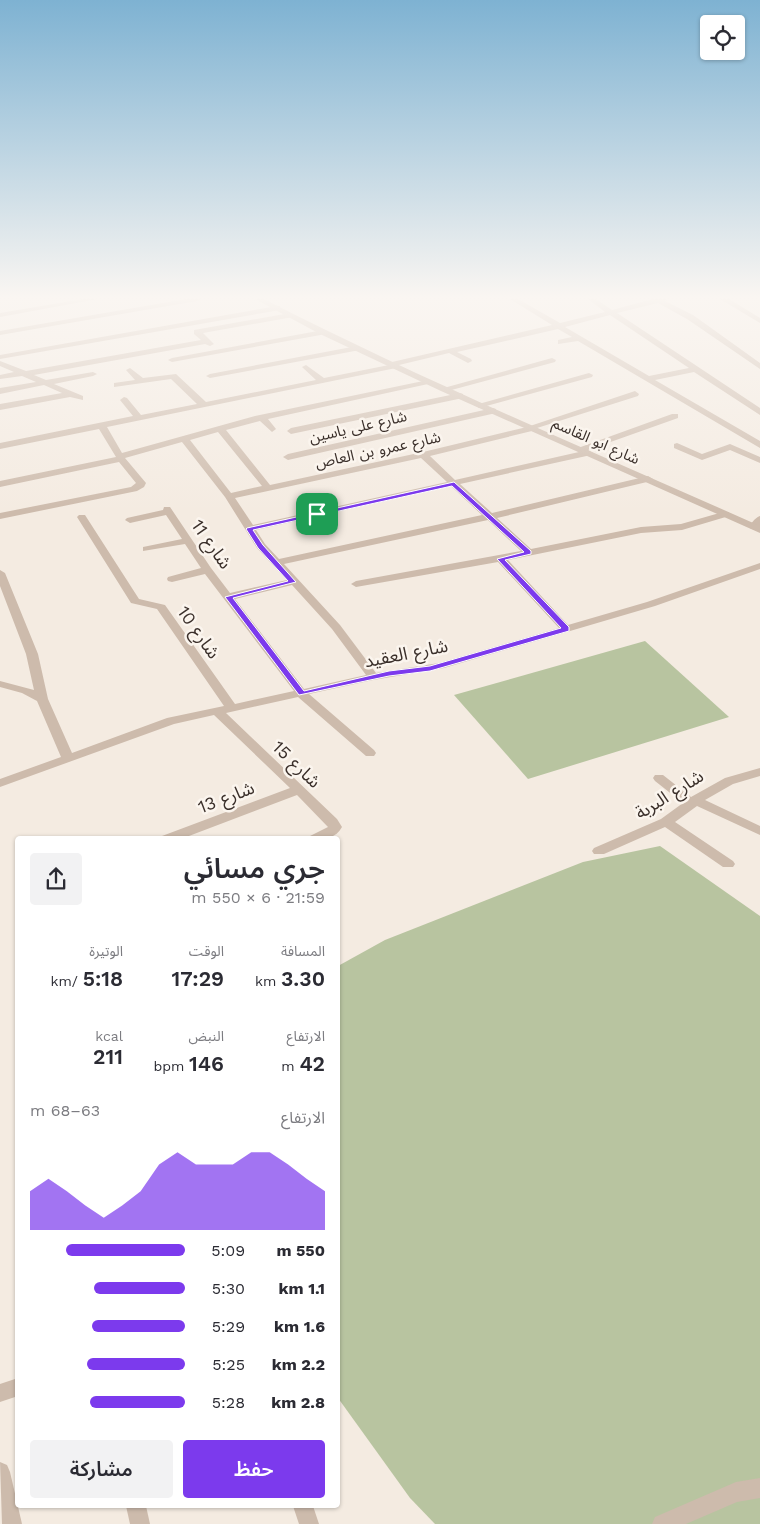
<!DOCTYPE html>
<html lang="ar">
<meta charset="utf-8">
<style>
body{margin:0;font-family:"Work Sans","Noto Sans Arabic",sans-serif;background:#f2f2f3;color:#2b2b33;direction:rtl;height:100vh;display:flex;flex-direction:column;font-size:19px;white-space:nowrap}
*{box-sizing:border-box;margin:0}
p{font-size:16px;color:#7c7c81}
.icon{flex:none;width:28px;height:28px;fill:none;stroke:currentColor;stroke-width:2;stroke-linecap:round;stroke-linejoin:round}
.map{position:relative;flex:1;overflow:hidden;direction:ltr}
.sheet{position:absolute;left:15px;top:836px;width:325px;height:672px;display:flex;flex-direction:column;background:#fff;border-radius:5px;box-shadow:0 1px 4px #0004;direction:rtl}
.sheet>*{flex:none}
.controls{position:absolute;left:700px;top:15px;display:grid;gap:10px}
.controls a{display:grid;place-items:center;width:45px;height:45px;border-radius:5px;background:#fff;box-shadow:0 1px 4px #0004;font-size:25px}
.pin{position:absolute;display:grid;place-items:center;width:42px;height:42px;color:#fff;margin:-21px;border-radius:10px;box-shadow:0 2px 8px #0006}
.round{display:grid;place-items:center;flex:none;width:52px;height:52px;border-radius:5px;background:#f2f2f3}
.summary{display:flex;align-items:center;justify-content:space-between;height:85px;padding:0 15px}
h1{font-size:28px;font-weight:600;line-height:38px}
.metrics{display:grid;grid-template-columns:repeat(3,1fr);gap:8px;height:85px;padding:5px 15px}
.metrics div{display:grid;align-content:center}
.metrics b{font-size:21px;font-weight:600}
.metrics small{font-size:14px;font-weight:400}
.metrics p{font-size:14px}
.chart{height:140px;padding:10px 15px}
.chart p{display:flex;justify-content:space-between}
.chart svg{width:100%;height:90px;margin-top:5px;fill:#7c3aed;opacity:.7}
.action{display:flex;gap:10px;margin-top:auto;padding:10px 15px}
.action a{flex:1;height:58px;border-radius:5px;background:#7c3aed;color:#fff;font-size:20px;font-weight:600;line-height:58px;text-align:center}
.action a+a{background:#f2f2f3;color:#2b2b33}
ul{padding:0 15px;list-style:none;font-size:16px}
li{display:grid;grid-template-columns:80px 60px 1fr;align-items:center;height:38px}
li i{height:12px;border-radius:6px;background:#7c3aed}
.map>svg:first-child{display:block}
</style>
<div class="map">
<svg width="760" height="1524" viewBox="0 0 760 1524">
<rect width="100%" height="100%" fill="#f4ebe1"/>
<!-- green -->
<g fill="#b8c4a0">
<path d="M645,641L729,717L528,779L454,695Z"/>
<path d="M660,846L760,916V1524H435L410,1498L338,1398V966L385,940L583,862Z"/>
</g>
<g fill="none" stroke-linecap="round" stroke-linejoin="round">
<!-- minor -->
<g fill="#cdbbac" fill-rule="evenodd">
<path d="M83,299H98L0,317V313Z"/>
<path d="M186,299H201L197,301L0,335V331Z"/>
<path d="M510,299H518L560,323L605,312L588,299H596L612,310L653,299H667L665,301L693,315L760,363V369L687,319L658,303L617,313L760,408V415L694,372L655,380L760,441V448L578,341L558,344V340L572,337L558,329L457,352L471,359L472,361L468,363L449,353L399,365V368H396L107,427L122,453L255,416L428,380L432,382L428,384L268,419L276,429L272,432L260,421L226,430L270,485L423,452L527,427L635,391L639,394L638,396L537,428L536,430L430,456L455,480L579,452L576,450L578,448L672,414H678V418L588,450L593,453L591,455L460,484L492,513L648,476L653,479L651,481L497,518L531,549L641,527L681,524L723,512H729V516L682,530L641,533L508,560L568,625L647,602L760,563V569L655,606L444,668L373,680L309,694L374,750L376,753L374,756H366L298,697L226,713L337,819L342,827C335,840 322,839 308,839L310,836L328,827L297,795L181,839H160L162,836L290,788L214,715L174,724L0,787V779L61,757L37,701L22,693L0,687V681L34,690L26,654L0,586V570L5,573L38,654L48,699L72,753L167,718L224,706L157,609L131,603L77,517L79,515H85L139,599L165,605L235,704L294,691L205,574L172,582L168,581L167,579L168,577L201,568L185,544L143,551V547L182,539L166,515L130,523L125,520L127,518L163,510L164,507H170L211,568L230,593L287,580L257,548L225,497L182,442L125,458L146,483L144,487L137,491L0,519V513L131,487L136,483L119,462L0,487V481L116,457L99,429L0,449V443L133,416L120,400L124,397L127,398L141,415L197,404L171,379L114,387V383L135,380L126,370L130,368L143,378L176,374L206,402L316,380L302,367L306,365L324,378L389,365V362H392L552,325ZM610,315L689,368L649,376L565,327ZM218,432L262,486L231,493L190,440ZM421,458L447,482L253,525L235,498ZM451,486L482,515L279,559L265,544L256,530ZM488,520L521,551L356,581L351,584L356,587L498,562L559,628L439,663L376,673L340,625L284,564ZM292,585L332,629L366,675L304,689L235,599Z"/>
<path d="M720,299H729L760,318V323Z"/>
<path d="M277,306H280V310L0,359V355Z"/>
<path d="M290,313L294,315L293,317L203,333L214,344L210,346L205,344L34,375L46,380L93,372L97,374L93,376L54,384L83,396V400L70,397L0,410V404L62,393L44,385L0,394V388L36,382L22,376L0,379V375L14,372L0,366V361L26,371L201,340L194,334V330Z"/>
<path d="M323,330L327,332L326,334L172,362L168,360L172,358Z"/>
<path d="M357,346L361,348L360,350L210,378L206,376L210,374Z"/>
<path d="M552,358L556,360L555,362L444,392L440,389Z"/>
<path d="M589,373L593,375L592,377L479,408L475,405Z"/>
<path d="M460,393L463,394V398L291,434L287,431L291,428Z"/>
<path d="M493,408L496,409V413L288,460L283,457L288,454Z"/>
<path d="M677,443L702,454L730,444L760,457V463L730,450L702,460L674,448V444Z"/>
<path d="M760,516V526L757,529H751C748,525 756,517 760,516Z"/>
<path d="M760,768V776L733,784L705,800L760,826V835L697,806L675,822L733,861L735,864L733,867H723L665,827L604,854H594L592,851L594,848L661,819L683,803L655,781L653,778L655,775H663L691,797L725,778Z"/>
<path d="M18,1378V1396L0,1402V1384Z"/>
<path d="M0,1462L7,1465L10,1472L22,1524H2Z"/>
<path d="M760,1478V1498L737,1502L686,1524H652L655,1517L736,1482Z"/>
<path d="M126,1506H146L150,1524H130Z"/>
<path d="M293,1506H313L319,1524H299Z"/>
</g>
<!-- tertiary -->
<path fill="#cdbbac" fill-rule="evenodd" d="M255,299H264C426,382 594,452 760,526V533L441,391L320,334Z"/>
</g>
<!-- sky -->
<linearGradient id="sky" x2="0" y2="1"><stop stop-color="#7eb2d2"/><stop offset="0.58" stop-color="#faf6f2"/><stop offset="1" stop-color="#faf6f2" stop-opacity="0"/></linearGradient>
<rect width="760" height="512" fill="url(#sky)"/>
<!-- route -->
<path fill="#7c3aed" stroke="#fff" fill-rule="evenodd" d="M454,482L531,551V554L505,560L569,627V631L430,671L389,676L299,695L225,597L288,581L258,548L246,529L247,528ZM452,486L524,552L497,559L561,628L430,666L389,671L304,691L233,598L296,582L263,545L253,530Z"/>
<g text-anchor="middle" dominant-baseline="central" stroke-width="5" stroke-linejoin="round" paint-order="stroke">
<!-- far-street labels -->
<g font-size="15" fill="#3b302b" stroke="#fbf5ee">
<text transform="translate(358 427) rotate(-13)">شارع على ياسين</text>
<text transform="translate(596 441) rotate(24)">شارع ابو القاسم</text>
<text transform="translate(378 450) rotate(-12)">شارع عمرو بن العاص</text>
</g>
<!-- street labels -->
<g font-size="18" fill="#3b302b" stroke="#fbf5ee">
<text transform="translate(212 544) rotate(55)">شارع 11</text>
<text transform="translate(199 632) rotate(55)">شارع 10</text>
<text transform="translate(406 653) rotate(-11)">شارع العقيد</text>
<text transform="translate(297 764) rotate(44)">شارع 15</text>
<text transform="translate(669 794) rotate(-32)">شارع البربة</text>
<text transform="translate(226 797) rotate(-21)">شارع 13</text>
</g>
</g>
</svg>
<div class="controls">
<a><svg class="icon" aria-label="locate" viewBox="0 0 24 24"><circle cx="12" cy="12" r="6"/><path d="M12 2v4M12 18v4M2 12h4M18 12h4"/></svg></a>
</div>
<div class="pin" style="left:317px;top:514px;background:#1e9e55"><svg class="icon" aria-label="arrive" viewBox="0 0 24 24"><path d="M6 21V4h12l-3 4 3 4H6"/></svg></div>
<section class="sheet">
<div class="summary"><div><h1>جري مسائي</h1><p>21:59 · 6 × 550 m</p></div><a class="round"><svg class="icon" aria-label="share" viewBox="0 0 24 24"><path d="M12 15V3M7 8l5-5 5 5M5 13v7h14v-7"/></svg></a></div>
<div class="metrics">
<div><p>المسافة</p><b>3.30<small> km</small></b></div>
<div><p>الوقت</p><b>17:29</b></div>
<div><p>الوتيرة</p><b>5:18<small> /km</small></b></div>
</div>
<div class="metrics">
<div><p>الارتفاع</p><b>42<small> m</small></b></div>
<div><p>النبض</p><b>146<small> bpm</small></b></div>
<div><p>kcal</p><b>211</b></div>
</div>
<div class="chart"><p><span>الارتفاع</span>63–68 m</p>
<svg viewBox="0 0 160 44" preserveAspectRatio="none"><path d="M0 44V25L10 19L20 25L30 32L40 38L50 32L60 25L70 12L80 6L90 12L100 12L110 12L120 6L130 6L140 12L150 19L160 25V44z"/></svg>
</div>
<ul>
<li><b>550 m</b>5:09<i style="width:77%"></i></li>
<li><b>1.1 km</b>5:30<i style="width:59%"></i></li>
<li><b>1.6 km</b>5:29<i style="width:60%"></i></li>
<li><b>2.2 km</b>5:25<i style="width:63%"></i></li>
<li><b>2.8 km</b>5:28<i style="width:61%"></i></li>
</ul>
<div class="action"><a>حفظ</a><a>مشاركة</a></div>
</section>
</div>
